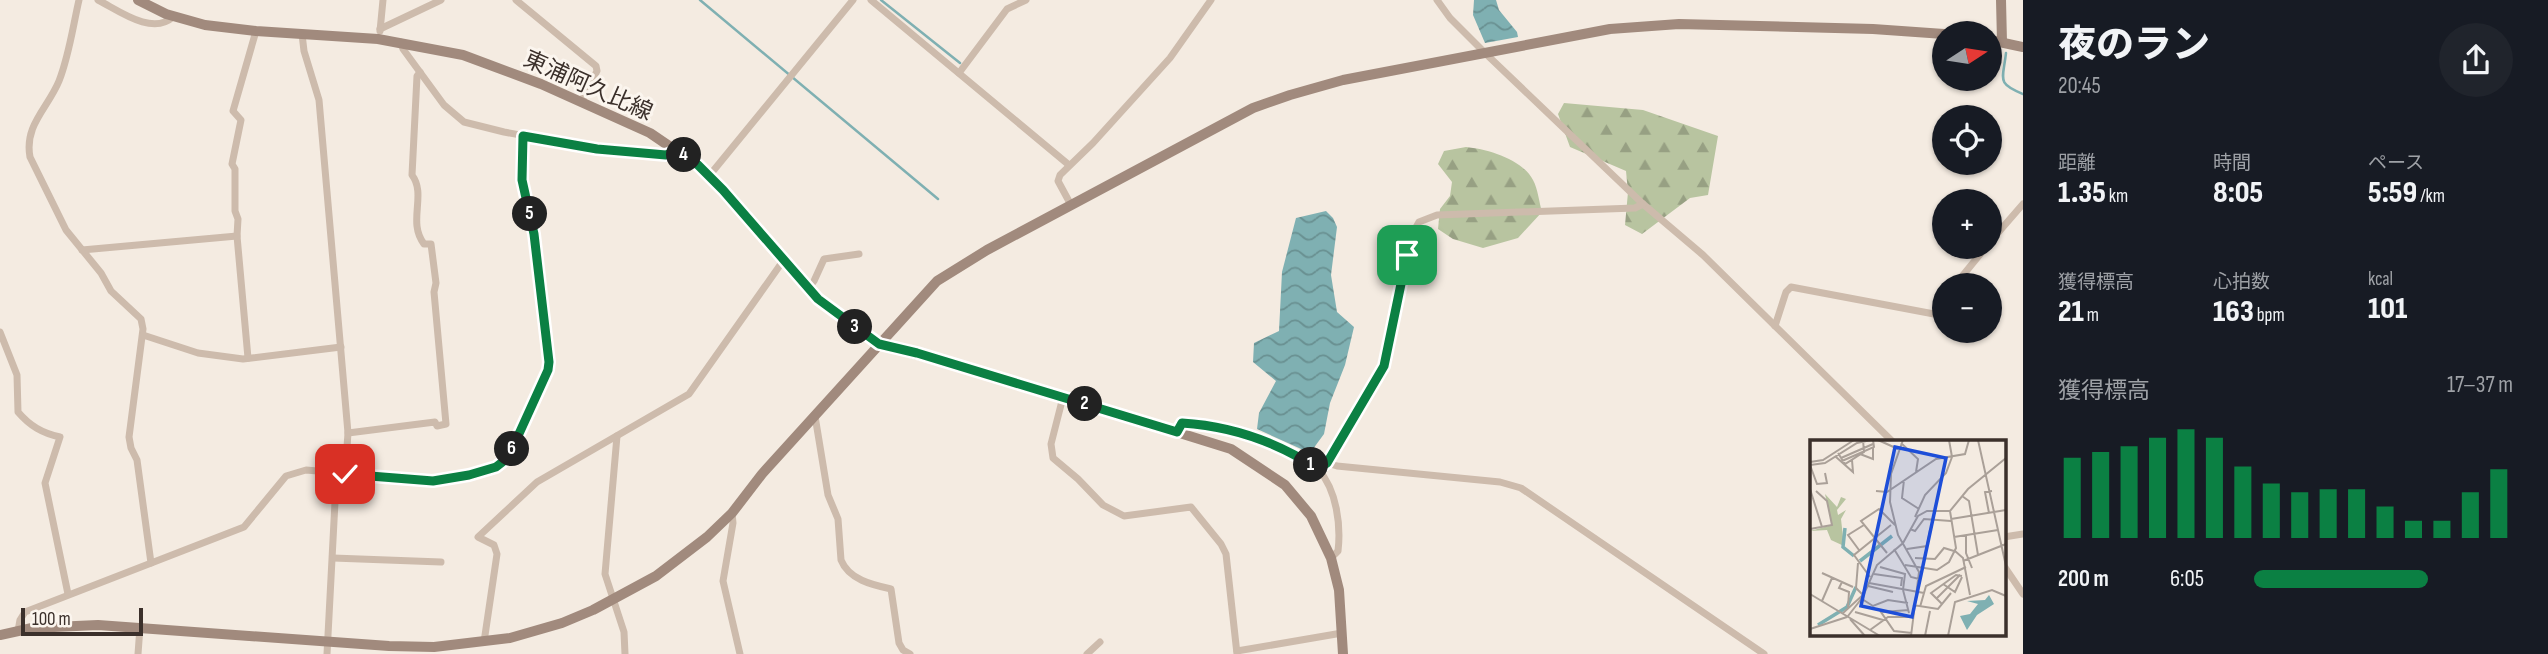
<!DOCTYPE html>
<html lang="ja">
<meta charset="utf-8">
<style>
body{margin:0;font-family:"Sofia Sans Condensed","Noto Sans JP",sans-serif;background:#20242c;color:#f1f3f6;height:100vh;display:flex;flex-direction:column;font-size:26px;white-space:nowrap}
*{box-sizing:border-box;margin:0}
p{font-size:23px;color:#9ea1a6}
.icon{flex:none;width:38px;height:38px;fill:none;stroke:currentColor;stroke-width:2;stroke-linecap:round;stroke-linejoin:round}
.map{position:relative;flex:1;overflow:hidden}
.drawer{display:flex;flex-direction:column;background:#171b24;width:525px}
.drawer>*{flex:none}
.needle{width:46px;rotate:78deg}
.fabs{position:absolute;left:1932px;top:21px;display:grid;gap:14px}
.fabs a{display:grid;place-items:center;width:70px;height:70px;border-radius:50%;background:#171b24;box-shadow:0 2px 5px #0004;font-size:35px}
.scale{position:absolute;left:21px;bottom:18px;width:122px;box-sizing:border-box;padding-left:7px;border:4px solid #3b302b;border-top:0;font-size:19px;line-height:24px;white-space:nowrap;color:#3b302b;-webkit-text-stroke:5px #fbf5ee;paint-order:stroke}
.pin{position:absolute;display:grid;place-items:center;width:60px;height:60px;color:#fff;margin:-30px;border-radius:14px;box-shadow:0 4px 10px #0006}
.km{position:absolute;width:35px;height:35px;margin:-18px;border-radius:50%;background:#222;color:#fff;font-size:19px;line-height:35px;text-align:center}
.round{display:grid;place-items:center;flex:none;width:74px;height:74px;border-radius:37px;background:#20242c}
.overview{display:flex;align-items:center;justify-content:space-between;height:119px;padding:0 35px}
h1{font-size:38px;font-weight:800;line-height:52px}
.stats{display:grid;grid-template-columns:repeat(3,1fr);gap:10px;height:119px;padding:7px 35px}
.stats div{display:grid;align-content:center}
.stats b{font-size:30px;font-weight:800}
.stats small{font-size:19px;font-weight:400}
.stats p{font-size:19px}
.chart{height:196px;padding:14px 35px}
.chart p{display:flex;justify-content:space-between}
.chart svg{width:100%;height:126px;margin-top:7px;stroke:#0b8043;stroke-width:6}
ul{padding:0 35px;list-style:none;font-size:23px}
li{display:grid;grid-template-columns:112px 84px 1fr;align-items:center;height:52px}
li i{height:18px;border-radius:9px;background:#0b8043}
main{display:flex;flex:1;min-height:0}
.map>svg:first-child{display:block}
</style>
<main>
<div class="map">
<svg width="2023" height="654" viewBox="0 0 2023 654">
<defs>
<pattern id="forest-firs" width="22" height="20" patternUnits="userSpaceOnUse" patternTransform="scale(1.75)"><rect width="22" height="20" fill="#b8c4a0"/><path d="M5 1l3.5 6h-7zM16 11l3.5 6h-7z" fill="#97a083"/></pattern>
<pattern id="water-waves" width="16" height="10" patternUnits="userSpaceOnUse" patternTransform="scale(1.75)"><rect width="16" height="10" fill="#7fb0b2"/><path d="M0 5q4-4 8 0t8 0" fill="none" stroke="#699091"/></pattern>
</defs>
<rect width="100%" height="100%" fill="#f4ebe1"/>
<!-- forest -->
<g fill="url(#forest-firs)">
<path d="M1564,103L1643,110L1718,136L1708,195L1690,198L1642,234L1625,225L1628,192L1626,171L1570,147L1558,114Z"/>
<path d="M1466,147C1487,149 1522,159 1533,180C1538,189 1539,202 1542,212L1518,238L1483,248L1453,239L1438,229L1440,209L1450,196L1452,182L1438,164L1444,151Z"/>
</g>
<!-- water -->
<g fill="url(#water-waves)">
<path d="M1474,0H1496L1499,10L1517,32L1518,37L1485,43L1473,15Z"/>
<path d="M1326,211L1333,218L1337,227L1331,275L1337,312L1354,327L1345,365L1330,403L1324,434L1310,453L1257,429L1259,413L1276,381L1253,362L1254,343L1279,331L1282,272L1296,218Z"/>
</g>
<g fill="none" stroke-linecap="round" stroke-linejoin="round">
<!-- stream -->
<g stroke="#7fb0b2" stroke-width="2.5">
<path d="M700,0L938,199"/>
<path d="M881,0L960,63"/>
<path d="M2006,53C2003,80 1996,83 2023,94"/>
</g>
<!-- street -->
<g stroke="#cdbbac" stroke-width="7">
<path d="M79,0C73,26 69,56 59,81C48,108 24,125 30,157L66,230L101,273L111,291L141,319L143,329L129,437L131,448L137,460L151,563"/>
<path d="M98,0C118,10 152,36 173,17"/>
<path d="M516,0L596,66L597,71L581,102"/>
<path d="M871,0L1069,165"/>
<path d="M1437,0L1450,18L1485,53L1643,204L1703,255L1893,442"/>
<path d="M380,29L441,0"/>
<path d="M380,31L383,0"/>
<path d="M302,34L304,51L319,100L348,433L345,474L338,487L335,502L327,654"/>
<path d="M401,42L403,49L444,105L464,122L504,132L597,149L666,155L677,150"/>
<path d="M959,73L1007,9L1026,0"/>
<path d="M709,176L853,0"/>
<path d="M1071,205L1058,181L1060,175L1093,143L1170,58L1211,0"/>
<path d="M1990,242L2023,204"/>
<path d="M82,250L237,236"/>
<path d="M1955,285L1986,247"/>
<path d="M808,289L814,281L824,259L859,254"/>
<path d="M1775,326L1786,292L1791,287L1934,314L1944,299"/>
<path d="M0,332L17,375L18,412C30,426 42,433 60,437L45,483L68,594"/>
<path d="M143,335L198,353L243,359L341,347"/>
<path d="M248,358L237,236L238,219L235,211V169L232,164L241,120L233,111L256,31"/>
<path d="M1063,397L1051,444L1053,458L1078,479L1103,505L1124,516L1191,507L1221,544L1226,554L1237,654"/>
<path d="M815,416L828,495L838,519L841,560C849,580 873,585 891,589L899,643L903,650L910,654"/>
<path d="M1177,432L1182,423C1200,424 1218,425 1236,430C1253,435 1307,457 1318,469C1337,490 1341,526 1338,551L1331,558"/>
<path d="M348,433L435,422L437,426L446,424L434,292L436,283L431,244H424C407,222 427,195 412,175L417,76L420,72"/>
<path d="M617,436L605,574L624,632L625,654"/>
<path d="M1327,463L1384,366L1409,240L1419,222L1437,215L1635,208L1643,204"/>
<path d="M1318,469L1327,463L1337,466L1500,482L1521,488L1764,654"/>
<path d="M732,513L733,523L723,581L740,654"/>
<path d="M2004,537L2023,534"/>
<path d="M333,558L441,562"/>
<path d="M2004,566L2023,594"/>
<path d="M18,631L20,620L25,612L244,527L286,476L306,470L433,481L469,475L496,467L505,460L513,447L548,371L549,362L535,234L522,180L523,136"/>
<path d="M484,642L497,554L494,545L478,537L537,482L689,394L783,261"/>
<path d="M1237,651L1342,633"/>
<path d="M138,654L140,627"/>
<path d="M1087,654L1100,642"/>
</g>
<!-- secondary -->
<g stroke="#a18a7d" stroke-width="10">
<path d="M138,0L166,14L205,25L256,31L378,39L463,55L541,84L650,133L697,165L742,210L818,299L879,344L1032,387L1231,449L1285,485L1311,516L1331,558L1339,590L1343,654"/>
<path d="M2001,0L2002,42"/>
<path d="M1990,40L2023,47"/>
<path d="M0,635L32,628L98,625L389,646L434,647L510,638L562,623L593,610L656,576L707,537L732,513L762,474L937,281L987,250L1253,108L1290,95L1343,80L1610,29L1679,24L1873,29L1944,34"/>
</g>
</g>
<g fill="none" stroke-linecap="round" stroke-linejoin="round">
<defs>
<path id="route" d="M345,474L433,481L469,475L496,467L505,460L513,447L548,370L549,362L534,234L522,180L523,136L597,149L666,155L677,150L698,165L723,190L818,299L879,344L917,353L1177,432L1182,423C1231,426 1277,442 1318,469L1327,463L1384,366L1407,255"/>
</defs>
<!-- route casing -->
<use href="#route" stroke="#fff" stroke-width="14"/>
<!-- route -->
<use href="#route" stroke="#0b8043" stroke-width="9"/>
</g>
<g text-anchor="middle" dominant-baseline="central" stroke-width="6" stroke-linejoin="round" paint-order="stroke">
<!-- street labels -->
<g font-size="23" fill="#3b302b" stroke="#fbf5ee">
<text transform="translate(588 86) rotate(24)">東浦阿久比線</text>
</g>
</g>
<!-- overview -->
<g transform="translate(1810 440)">
<rect width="196" height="196" fill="#f4ebe1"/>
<path d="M15,54L27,67L31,57L36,59L27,70L28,75L36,70L31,79L34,106L21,100L17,90L0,91L22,85Z" fill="#b8c4a0"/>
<path d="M179,155L184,164L167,175L157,190L150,176L160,174L168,164L157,161L175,160Z" fill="#7fb0b2"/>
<path fill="none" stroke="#7fb0b2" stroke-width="3.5" d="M35,88L33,107L44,116M50,121L82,96M8,185L37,167L46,147"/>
<path fill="none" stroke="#aaa098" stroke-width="2" d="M68,0L88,9M93,0L81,34L80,62L88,95L109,132L101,196M168,0L196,126M91,3L108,19L106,32M28,13L35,24L54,12L53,0M50,14L63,19V7M26,17L43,32L42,20M31,18L63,4M32,21L64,7L63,0M0,22L13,20L44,0M0,25L15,23L47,3L61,0M0,25L7,44L17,43L15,33M94,40L92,58L109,69M0,49L12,87M66,51L77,52L126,19L155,14L159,0M152,56L159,61L168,115M179,73L175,52L182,51M105,77L115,55L136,33L142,17L139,0M141,79L196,70M0,89L22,85L17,61L6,51M100,89L105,91L114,79L141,81M156,95V113L162,128M144,97L188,90M84,109L101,137L109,139M97,109L117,106L120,90M49,110L38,95L54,85M145,111L153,118L160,155M77,113L51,81L69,69L85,85M105,118L125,119L134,108L144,111M153,121L196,104M48,123L46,148L53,155M95,125L127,130L139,122L146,108L140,71M70,127L95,134L93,150L99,173M12,133L43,147M64,134L92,138L91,146M60,137L44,115L81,85M32,142L29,148L39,152L38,167M59,143L114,153M133,144L145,152L152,137M58,146L83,152M0,154L70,196M127,158L150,135M52,159L63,166L78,160L98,163M12,161L22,138M132,164L121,153L146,135L152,136M103,165L128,169L141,153M110,167L116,146L156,127M99,170L71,172L84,191L102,193M45,172L73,180M33,173L54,154L67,125L93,103L108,76L117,71H140L158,49L196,18M38,176L52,158M40,179L55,196M0,189L37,177M60,190L78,177H101M115,196L120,171M138,196L145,162L182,150L196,156"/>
<path fill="#1d4ed8" fill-opacity="0.15" stroke="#1d4ed8" stroke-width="3.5" d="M85,7L136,18L102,177L51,166Z"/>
<rect width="196" height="196" fill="none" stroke="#3b302b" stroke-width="3.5"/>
</g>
</svg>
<div class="fabs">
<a><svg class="needle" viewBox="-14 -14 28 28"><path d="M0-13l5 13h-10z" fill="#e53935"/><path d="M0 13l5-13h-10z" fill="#9ea1a6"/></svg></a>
<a><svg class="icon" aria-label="locate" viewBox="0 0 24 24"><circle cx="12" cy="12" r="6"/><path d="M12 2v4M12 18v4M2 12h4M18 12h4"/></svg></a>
<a>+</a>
<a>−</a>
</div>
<div class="scale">100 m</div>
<div class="pin" style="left:1407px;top:255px;background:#1e9e55"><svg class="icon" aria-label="arrive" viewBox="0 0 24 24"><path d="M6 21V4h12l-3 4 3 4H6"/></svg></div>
<div class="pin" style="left:345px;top:474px;background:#d93025"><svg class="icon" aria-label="check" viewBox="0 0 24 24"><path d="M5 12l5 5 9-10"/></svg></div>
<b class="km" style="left:1311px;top:465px">1</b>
<b class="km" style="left:1085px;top:404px">2</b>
<b class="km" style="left:855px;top:327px">3</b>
<b class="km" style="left:684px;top:155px">4</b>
<b class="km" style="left:530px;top:214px">5</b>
<b class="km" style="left:512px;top:449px">6</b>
</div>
<section class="drawer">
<div class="overview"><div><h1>夜のラン</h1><p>20:45</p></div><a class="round"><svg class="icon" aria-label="share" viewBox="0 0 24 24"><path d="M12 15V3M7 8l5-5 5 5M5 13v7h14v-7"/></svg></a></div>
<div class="stats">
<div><p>距離</p><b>1.35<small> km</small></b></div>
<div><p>時間</p><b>8:05</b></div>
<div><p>ペース</p><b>5:59<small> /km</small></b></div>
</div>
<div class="stats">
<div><p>獲得標高</p><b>21<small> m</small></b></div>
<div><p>心拍数</p><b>163<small> bpm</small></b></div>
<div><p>kcal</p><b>101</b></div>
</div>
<div class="chart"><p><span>獲得標高</span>17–37 m</p>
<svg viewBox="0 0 160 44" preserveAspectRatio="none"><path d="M5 44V16M15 44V14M25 44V12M35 44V9M45 44V6M55 44V9M65 44V19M75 44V25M85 44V28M95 44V27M105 44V27M115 44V33M125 44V38M135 44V38M145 44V28M155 44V20"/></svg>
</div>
<ul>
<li><b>200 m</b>6:05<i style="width:67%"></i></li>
</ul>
</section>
</main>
